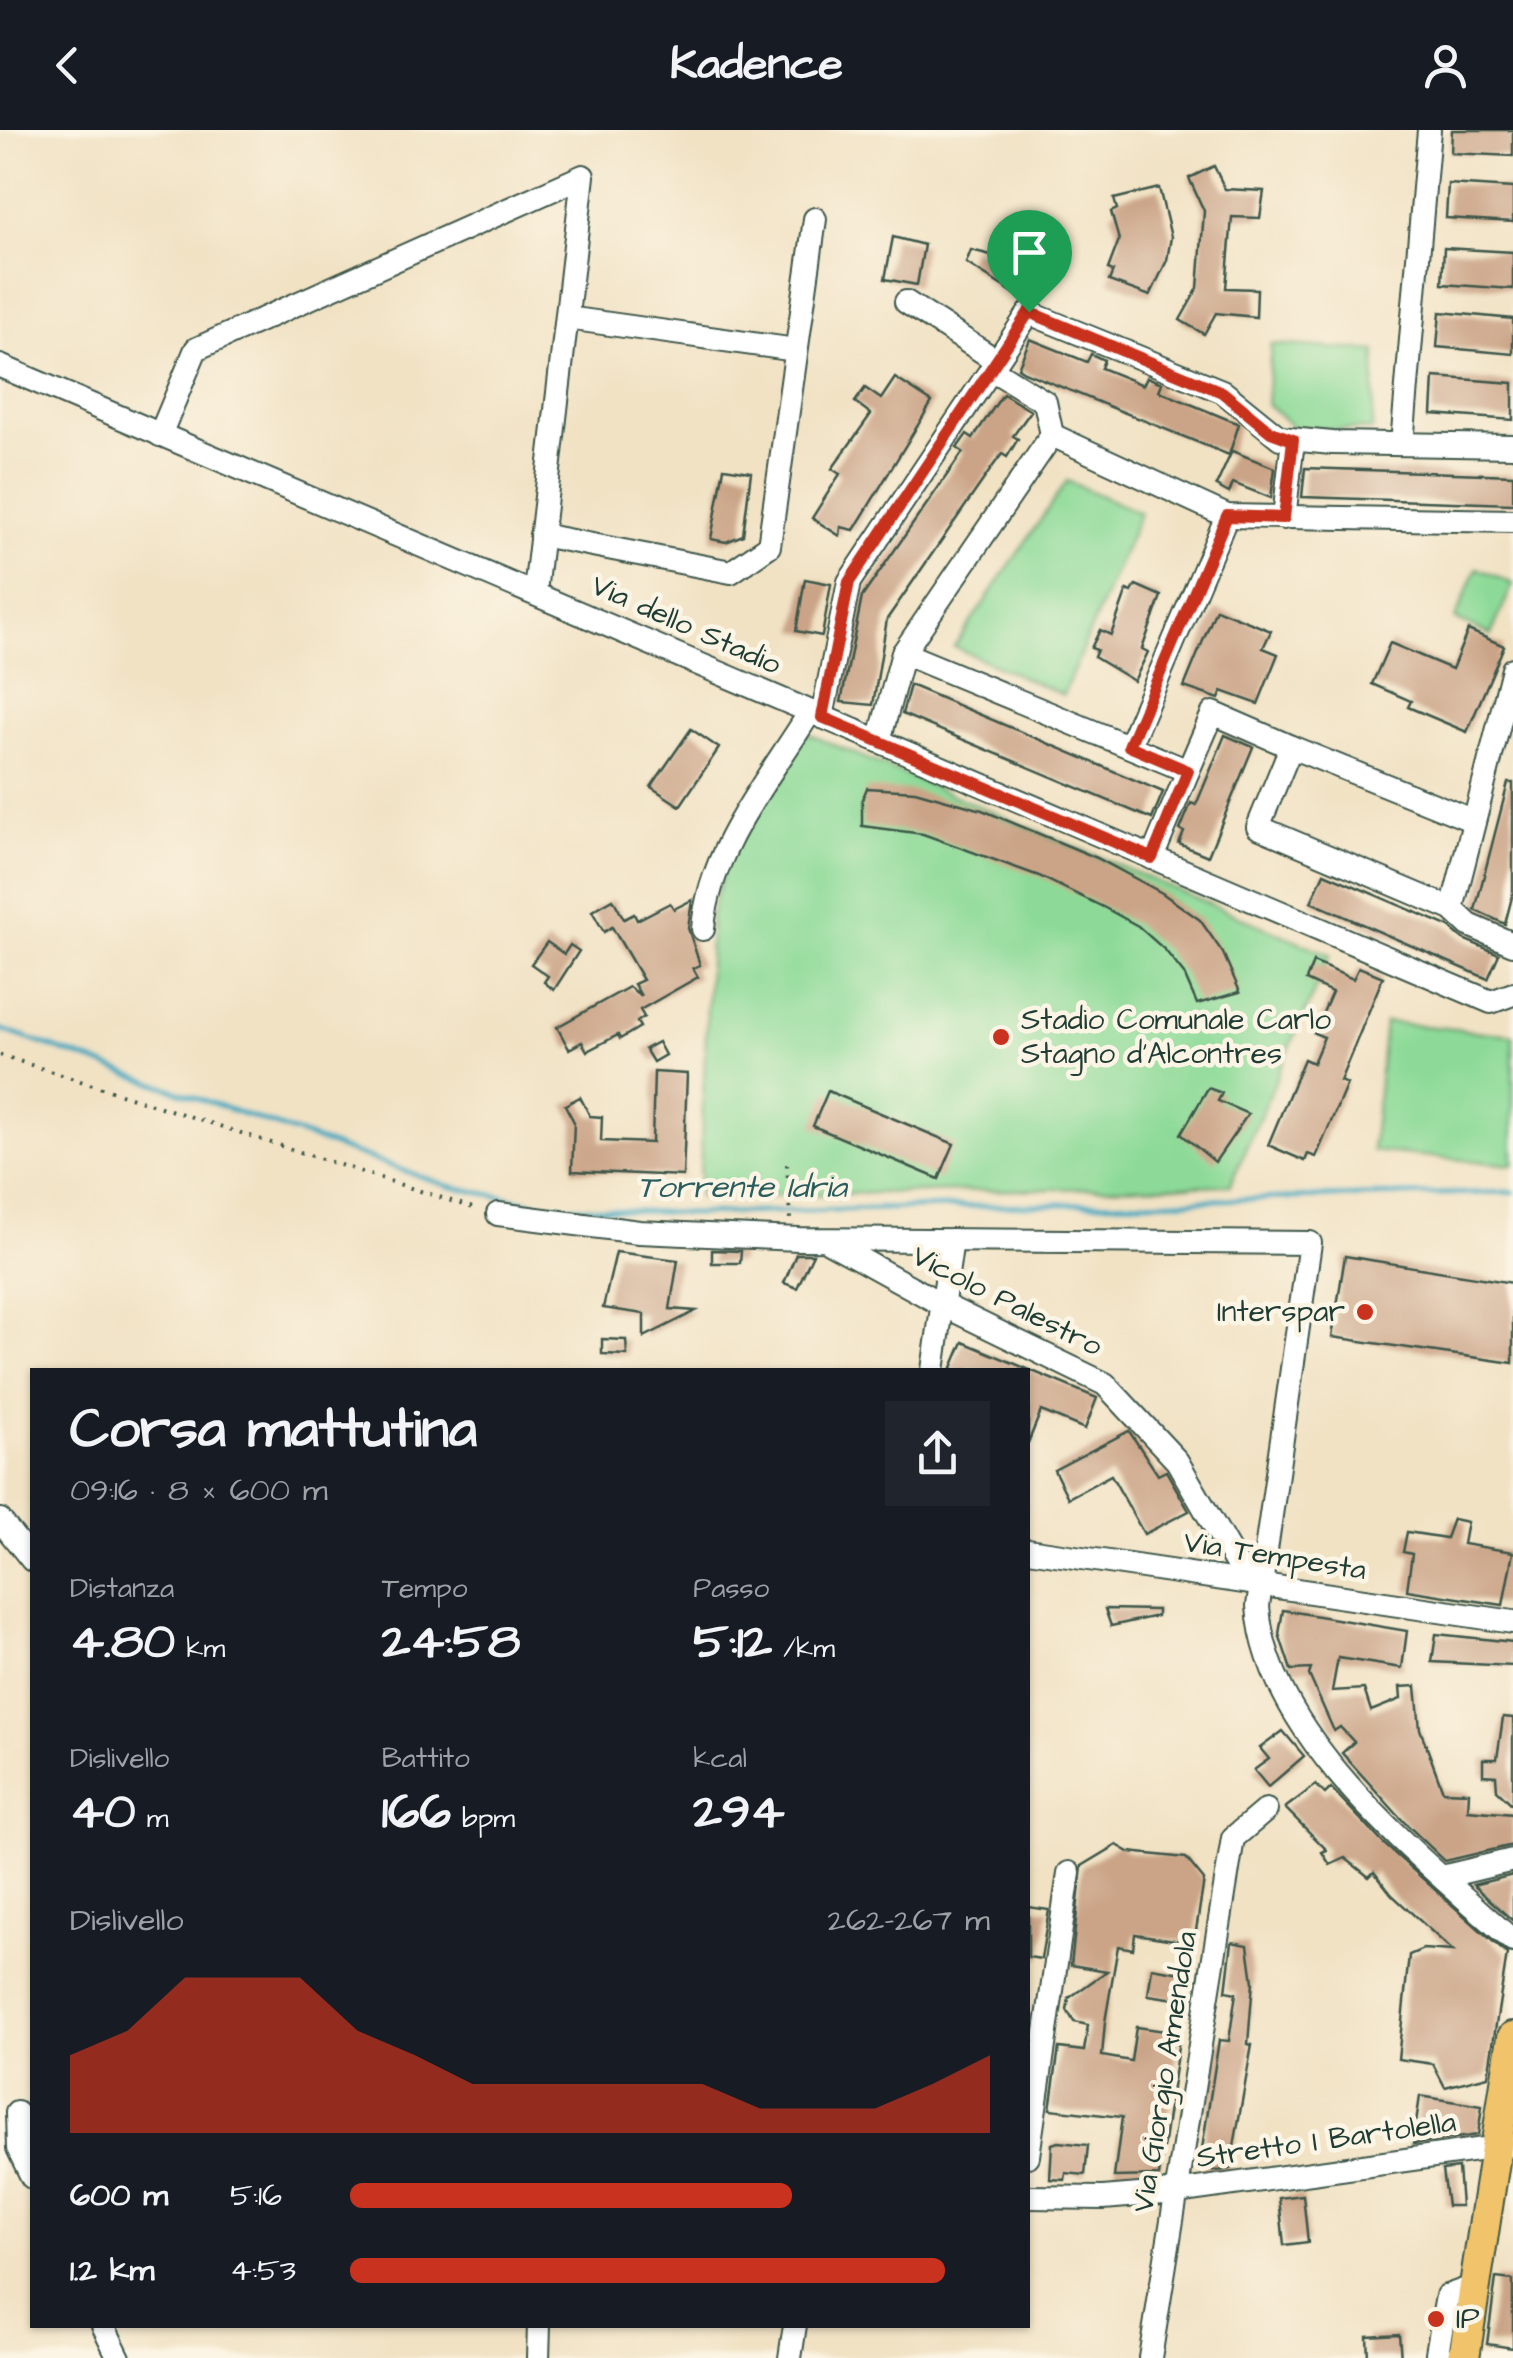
<!DOCTYPE html>
<html lang="it">
<meta charset="utf-8">
<style>
body{margin:0;font-family:"Architects Daughter",sans-serif;background:#20242c;color:#f1f3f6;height:100vh;display:flex;flex-direction:column;font-size:38px;white-space:nowrap}
*{box-sizing:border-box;margin:0}
p{font-size:32px;color:#9ea1a6}
.icon{flex:none;width:55px;height:55px;fill:none;stroke:currentColor;stroke-width:2;stroke-linecap:round;stroke-linejoin:round}
.map{position:relative;flex:1;overflow:hidden}
.drawer{position:absolute;left:30px;top:1238px;width:1000px;height:960px;display:flex;flex-direction:column;background:#171b24;border-radius:0px;box-shadow:0 2px 8px #0004}
.drawer>*{flex:none}
.pin{position:absolute;display:grid;place-items:center;width:85px;height:85px;color:#fff;margin:-102px -42px;border-radius:50% 50% 50% 0;rotate:-45deg;box-shadow:0 0 10px #0007}
.pin .icon{rotate:45deg}
.round{display:grid;place-items:center;flex:none;width:105px;height:105px;border-radius:0px;background:#20242c}
.head{display:flex;align-items:center;justify-content:space-between;height:170px;padding:0 40px}
h1{font-size:55px;font-weight:700;line-height:75px}
.metrics{display:grid;grid-template-columns:repeat(3,1fr);gap:15px;height:170px;padding:10px 40px}
.metrics div{display:grid;align-content:center}
.metrics b{font-size:50px;font-weight:700}
.metrics small{font-size:28px;font-weight:400}
.metrics p{font-size:28px}
.chart{height:280px;padding:20px 40px}
.chart p{display:flex;justify-content:space-between}
.chart svg{width:100%;height:180px;margin-top:10px;fill:#c8321e;opacity:.7}
ul{padding:0 40px;list-style:none;font-size:32px}
li{display:grid;grid-template-columns:160px 120px 1fr;align-items:center;height:75px}
li i{height:25px;border-radius:12px;background:#c8321e}
header{display:flex;justify-content:space-between;align-items:center;height:130px;padding:0 40px;background:#171b24;font-size:45px;font-weight:700}
.map>svg:first-child{display:block}
</style>
<header><svg class="icon" aria-label="back" viewBox="0 0 24 24"><path d="M15 5l-7 7 7 7"/></svg>Kadence<svg class="icon" aria-label="person" viewBox="0 0 24 24"><circle cx="12" cy="8" r="4"/><path d="M4 21q1-7 8-7t8 7"/></svg></header>
<div class="map">
<svg width="1513" height="2228" viewBox="0 0 1513 2228">
<rect width="100%" height="100%" fill="#fcf5e5"/>
<filter id="ink" filterUnits="userSpaceOnUse"><feTurbulence type="fractalNoise" baseFrequency=".01" numOctaves="2"/><feDisplacementMap in="SourceGraphic" scale="20" xChannelSelector="R" yChannelSelector="G"/><feConvolveMatrix kernelMatrix="1 2 1 2 8 2 1 2 1" color-interpolation-filters="sRGB"/></filter>
<filter id="wash" filterUnits="userSpaceOnUse"><feTurbulence type="fractalNoise" baseFrequency=".0048" numOctaves="4" result="noise"/><feDisplacementMap in="SourceGraphic" scale="40" xChannelSelector="R" yChannelSelector="G"/><feGaussianBlur stdDeviation="2.25" result="paint"/><feColorMatrix in="noise" values="0 0 0 0 0 0 0 0 0 0 0 0 0 0 0 0 0 1.4 0 .05"/><feComposite in="paint" operator="in"/></filter>
<g filter="url(#wash)">
<rect width="100%" height="100%" fill="#f1e2c4"/>
<!-- green -->
<g fill="#8dda98" stroke="#568c66" stroke-width="2.5">
<path d="M1271,214L1376,221L1372,300L1295,299L1267,274Z"/>
<path d="M1067,351L1140,383L1063,565L954,517Z"/>
<path d="M1477,438L1513,454L1491,505L1455,489Z"/>
<path d="M806,603L1330,825L1230,1055L699,1067L711,784L725,735Z"/>
<path d="M1385,892L1513,905V1035L1372,1021Z"/>
</g>
<g fill="none" stroke-linecap="round" stroke-linejoin="round">
<!-- stream -->
<path stroke="#40a8c0" stroke-width="5" d="M0,899L448,1056L542,1075L692,1084L1513,1062"/>
</g>
<g id="blocks">
<!-- building -->
<g fill="#cba487">
<path d="M1452,0H1513V26L1451,23Z"/>
<path d="M1214,36L1225,59L1264,61L1260,88L1232,87L1226,158L1257,159L1256,187L1216,183L1204,204L1180,190L1198,158L1204,81L1189,48Z"/>
<path d="M1448,54L1513,58V92L1446,88Z"/>
<path d="M1159,58L1171,107L1167,130L1150,166L1109,151L1113,141L1108,139L1119,110L1111,82L1117,79L1114,69Z"/>
<path d="M893,107L924,115L917,155L885,149Z"/>
<path d="M1444,118L1513,122V159L1442,154Z"/>
<path d="M971,120L1023,133L1015,164L966,133Z"/>
<path d="M1440,182L1513,189V224L1437,217Z"/>
<path d="M1030,209L1087,232L1091,224L1104,230L1101,238L1143,255L1147,247L1162,253L1159,261L1239,294L1229,325L1024,242L1018,238Z"/>
<path d="M1434,247L1513,253V290L1432,284Z"/>
<path d="M895,248L932,272L854,400L841,397L840,406L812,388L840,344L832,339L871,284L855,272L865,258L881,269Z"/>
<path d="M1003,264L1031,281L1013,306L1018,309L1007,327L1002,324L993,336L887,489L873,575L841,572L862,467L963,322L957,318L967,304L973,308Z"/>
<path d="M1232,321L1275,338L1271,368L1233,353L1229,363L1216,356Z"/>
<path d="M724,338L751,342L743,405L726,412L711,409Z"/>
<path d="M1305,338L1513,345V374L1302,367Z"/>
<path d="M805,449L831,454L822,506L796,501Z"/>
<path d="M1136,455L1161,466L1142,519L1148,522L1134,551L1094,527L1097,520L1091,518L1100,500L1111,505L1127,460L1132,462Z"/>
<path d="M1216,479L1271,501L1263,518L1278,524L1258,574L1222,561L1219,569L1184,557Z"/>
<path d="M1468,500L1504,516L1467,602L1408,577L1411,571L1372,554L1390,513L1452,539Z"/>
<path d="M910,555L1163,662L1152,689L902,584Z"/>
<path d="M691,599L719,618L680,676L651,657Z"/>
<path d="M1225,605L1253,617L1208,726L1179,714L1184,702L1180,700L1191,673L1196,675Z"/>
<path d="M1508,653H1513V763L1505,794L1475,780Z"/>
<path d="M867,658L915,661L982,680L1097,728L1162,763L1200,790L1223,823L1240,862L1197,874L1184,844L1165,820L1138,796L1105,778L1039,746L923,704L862,696V670Z"/>
<path d="M1324,743L1448,796L1463,809L1499,824L1488,849L1311,772Z"/>
<path d="M613,769L624,789L634,784L637,790L670,773L674,779L692,770L688,798L700,835L693,838L698,847L640,880L644,887L637,892L640,897L620,909L618,905L587,921L582,912L569,919L557,897L629,857L641,866L634,854L643,850L612,797L604,802L592,781Z"/>
<path d="M547,812L564,824L570,815L579,821L554,860L544,852L548,846L531,834Z"/>
<path d="M1313,832L1353,849L1359,837L1383,847L1340,951L1347,954L1316,1027L1308,1024L1305,1031L1268,1015L1304,929L1313,933L1324,907L1314,903L1332,862L1306,850Z"/>
<path d="M658,912L665,925L653,932L645,919Z"/>
<path d="M654,942L687,944L683,1046L572,1041L574,992L565,975L580,967L590,986L602,987L601,1011L652,1013Z"/>
<path d="M1208,958L1222,963L1218,971L1248,984L1215,1032L1181,1004Z"/>
<path d="M828,961L954,1014L939,1049L813,996Z"/>
<path d="M712,1120L741,1121L740,1133H712Z"/>
<path d="M616,1122L678,1130L670,1179L696,1181L644,1207V1184L603,1178Z"/>
<path d="M796,1124H813L797,1158L784,1153Z"/>
<path d="M1345,1126L1513,1153V1233L1332,1207Z"/>
<path d="M602,1209L626,1210L627,1225L602,1224Z"/>
<path d="M963,1212L1097,1268L1085,1299L1041,1281L1028,1313V1240H951Z"/>
<path d="M1129,1301L1158,1345L1166,1341L1189,1381L1144,1404L1111,1345L1068,1368L1054,1340Z"/>
<path d="M1453,1389L1467,1392L1463,1414L1513,1422L1503,1475L1407,1460L1412,1424L1403,1422L1407,1402L1446,1408Z"/>
<path d="M1105,1479L1157,1480V1486L1111,1496Z"/>
<path d="M1283,1480L1407,1501L1402,1538L1338,1528L1332,1561L1364,1559L1371,1581L1401,1569L1400,1557L1416,1556L1420,1599L1443,1661L1469,1662L1468,1680L1513,1684V1715L1445,1731L1405,1693L1342,1623L1354,1612L1340,1597L1334,1601L1309,1545L1311,1539L1291,1540L1279,1504Z"/>
<path d="M1436,1504L1513,1512V1536L1432,1532Z"/>
<path d="M1503,1587L1513,1588V1675L1497,1660L1496,1646L1483,1645V1629H1497Z"/>
<path d="M1283,1601L1304,1626L1268,1657L1254,1640L1269,1629L1260,1618Z"/>
<path d="M1316,1655L1325,1664L1331,1658L1384,1714L1507,1824L1488,1946L1445,1957L1433,1934L1398,1929L1409,1825L1423,1819L1453,1821L1392,1765L1374,1742L1369,1747L1345,1728L1330,1735L1322,1722L1327,1720L1285,1678Z"/>
<path d="M1117,1715L1129,1722L1186,1728L1204,1750L1194,1813L1135,1804L1133,1819L1118,1816L1105,1892L1102,1926L1131,1931L1136,1897L1180,1903L1159,2046L1114,2047L1122,1987L1050,1979L1059,1918L1084,1921L1088,1895L1074,1892L1067,1880L1069,1868L1107,1841L1071,1835L1082,1736Z"/>
<path d="M1513,1745V1791L1473,1755Z"/>
<path d="M1028,1777L1049,1780L1041,1829L1028,1827Z"/>
<path d="M1232,1812L1248,1815L1253,1852L1248,1914L1252,1915L1230,2039L1218,2041L1199,2038L1219,1910L1229,1911L1236,1863L1226,1861Z"/>
<path d="M1152,1838L1181,1843L1176,1869L1148,1865Z"/>
<path d="M1420,1966L1482,1976L1478,2005L1413,2014Z"/>
<path d="M1058,2012L1088,2015L1085,2045L1066,2043L1065,2050L1050,2049L1052,2014Z"/>
<path d="M1458,2038L1461,2076H1447L1442,2040Z"/>
<path d="M1303,2065L1308,2112L1284,2115L1279,2068Z"/>
<path d="M1496,2148L1513,2150V2218L1487,2214Z"/>
<path d="M1399,2204L1401,2228H1368L1367,2206Z"/>
</g>
</g>
</g>
<g filter="url(#ink)">
<use href="#blocks" fill-opacity="0" stroke="#3e564a" stroke-width="2.5"/>
<g fill="none" stroke-linecap="round" stroke-linejoin="round">
<defs>
<g id="minor">
<path d="M906,172L997,231"/>
<path d="M567,188L796,220"/>
<path d="M0,236L1491,872L1513,864"/>
<path d="M991,239L1045,272L1052,305"/>
<path d="M160,305L196,219L583,46L535,462"/>
<path d="M1402,314L1429,0"/>
<path d="M1284,388L1293,310"/>
<path d="M1513,391L1227,386L1052,305L903,523L1188,641L1213,583L1291,617L1258,697L1452,779L1469,795L1513,814"/>
<path d="M541,405L731,442L769,416L815,89"/>
<path d="M822,587L849,452L1029,183L1222,261L1280,308L1332,313L1513,316"/>
<path d="M879,611L903,523"/>
<path d="M1129,616L1227,386"/>
<path d="M1291,617L1474,691"/>
<path d="M1152,728L1188,641"/>
<path d="M1452,779L1513,539"/>
<path d="M703,799C709,719 769,649 810,582"/>
<path d="M498,1084L639,1102L799,1109L1310,1113L1258,1476C1266,1607 1422,1729 1513,1811"/>
<path d="M829,1112L943,1175L1105,1254L1177,1331L1247,1452"/>
<path d="M933,1240L952,1110"/>
<path d="M0,1390L32,1430"/>
<path d="M1028,1420L1513,1492"/>
<path d="M1442,1747L1513,1730"/>
<path d="M17,1983L18,2018L32,2047"/>
<path d="M1028,2026L1069,1743"/>
<path d="M1028,2067L1103,2068L1176,2062L1513,2015"/>
<path d="M103,2195L119,2228"/>
<path d="M538,2228L539,2195"/>
<path d="M790,2228L795,2195"/>
<path d="M1150,2228L1233,1708L1266,1680"/>
<path d="M1444,2228L1437,2223L1447,2166L1475,2156"/>
</g>
<path id="major" d="M1464,2228L1513,1907"/>
</defs>
<!-- minor casing -->
<use href="#minor" stroke="#3e564a" stroke-width="26"/>
<!-- major casing -->
<use href="#major" stroke="#3e564a" stroke-width="34"/>
<!-- path -->
<g stroke="#3e564a" stroke-width="4" stroke-dasharray="2.5 8" stroke-linecap="butt">
<path d="M0,925L479,1080"/>
<path d="M787,1034L790,1089"/>
</g>
<!-- minor -->
<use href="#minor" stroke="#fff" stroke-width="22"/>
<!-- major -->
<use href="#major" stroke="#f1c36a" stroke-width="30"/>
</g>
</g>
<g fill="none" stroke-linecap="round" stroke-linejoin="round" filter="url(#ink)">
<defs>
<path id="route" d="M1029,182L1222,262L1271,302L1293,310L1284,388L1227,386L1129,616L1188,641L1152,728L822,587L849,452Z"/>
</defs>
<!-- route casing -->
<use href="#route" stroke="#fff" stroke-width="20"/>
<!-- route -->
<use href="#route" stroke="#c8321e" stroke-width="12"/>
</g>
<!-- markers -->
<g fill="#c8321e" stroke="#fcf5e5" stroke-width="4">
<circle cx="1001" cy="907" r="10"/>
<circle cx="1365" cy="1182" r="10"/>
<circle cx="1436" cy="2189" r="10"/>
</g>
<g text-anchor="middle" dominant-baseline="central" stroke-width="9" stroke-linejoin="round" paint-order="stroke">
<!-- street labels -->
<g font-size="30" fill="#1f3d34" stroke="#fcf5e5">
<text transform="translate(686 495) rotate(24)">Via dello Stadio</text>
<text transform="translate(1007 1171) rotate(27)">Vicolo Palestro</text>
<text transform="translate(1275 1426) rotate(9)">Via Tempesta</text>
<text transform="translate(1165 1942) rotate(-81)">Via Giorgio Amendola</text>
<text transform="translate(1326 2010) rotate(-8)">Stretto I Bartolella</text>
</g>
<!-- poi labels -->
<g font-size="30" fill="#1f3d34" stroke="#fcf5e5" text-anchor="start">
<text x="1021" y="890">Stadio Comunale Carlo<tspan x="1021" dy="34">Stagno d'Alcontres</tspan></text>
<text x="1345" y="1182" text-anchor="end">Interspar</text>
<text x="1456" y="2189">IP</text>
</g>
<!-- water labels -->
<g font-size="32" font-style="italic" fill="#295d5e" stroke="#fcf5e5">
<text x="742" y="1057">Torrente Idria</text>
</g>
</g>
</svg>
<div class="pin" style="left:1029px;top:182px;background:#1e9e55"><svg class="icon" aria-label="arrive" viewBox="0 0 24 24"><path d="M6 21V4h12l-3 4 3 4H6"/></svg></div>
<section class="drawer">
<div class="head"><div><h1>Corsa mattutina</h1><p>09:16 · 8 × 600 m</p></div><a class="round"><svg class="icon" aria-label="share" viewBox="0 0 24 24"><path d="M12 15V3M7 8l5-5 5 5M5 13v7h14v-7"/></svg></a></div>
<div class="metrics">
<div><p>Distanza</p><b>4.80<small> km</small></b></div>
<div><p>Tempo</p><b>24:58</b></div>
<div><p>Passo</p><b>5:12<small> /km</small></b></div>
</div>
<div class="metrics">
<div><p>Dislivello</p><b>40<small> m</small></b></div>
<div><p>Battito</p><b>166<small> bpm</small></b></div>
<div><p>kcal</p><b>294</b></div>
</div>
<div class="chart"><p><span>Dislivello</span>262–267 m</p>
<svg viewBox="0 0 160 44" preserveAspectRatio="none"><path d="M0 44V25L10 19L20 6L30 6L40 6L50 19L60 25L70 32L80 32L90 32L100 32L110 32L120 38L130 38L140 38L150 32L160 25V44z"/></svg>
</div>
<ul>
<li><b>600 m</b>5:16<i style="width:69%"></i></li>
<li><b>1.2 km</b>4:53<i style="width:93%"></i></li>
</ul>
</section>
</div>
